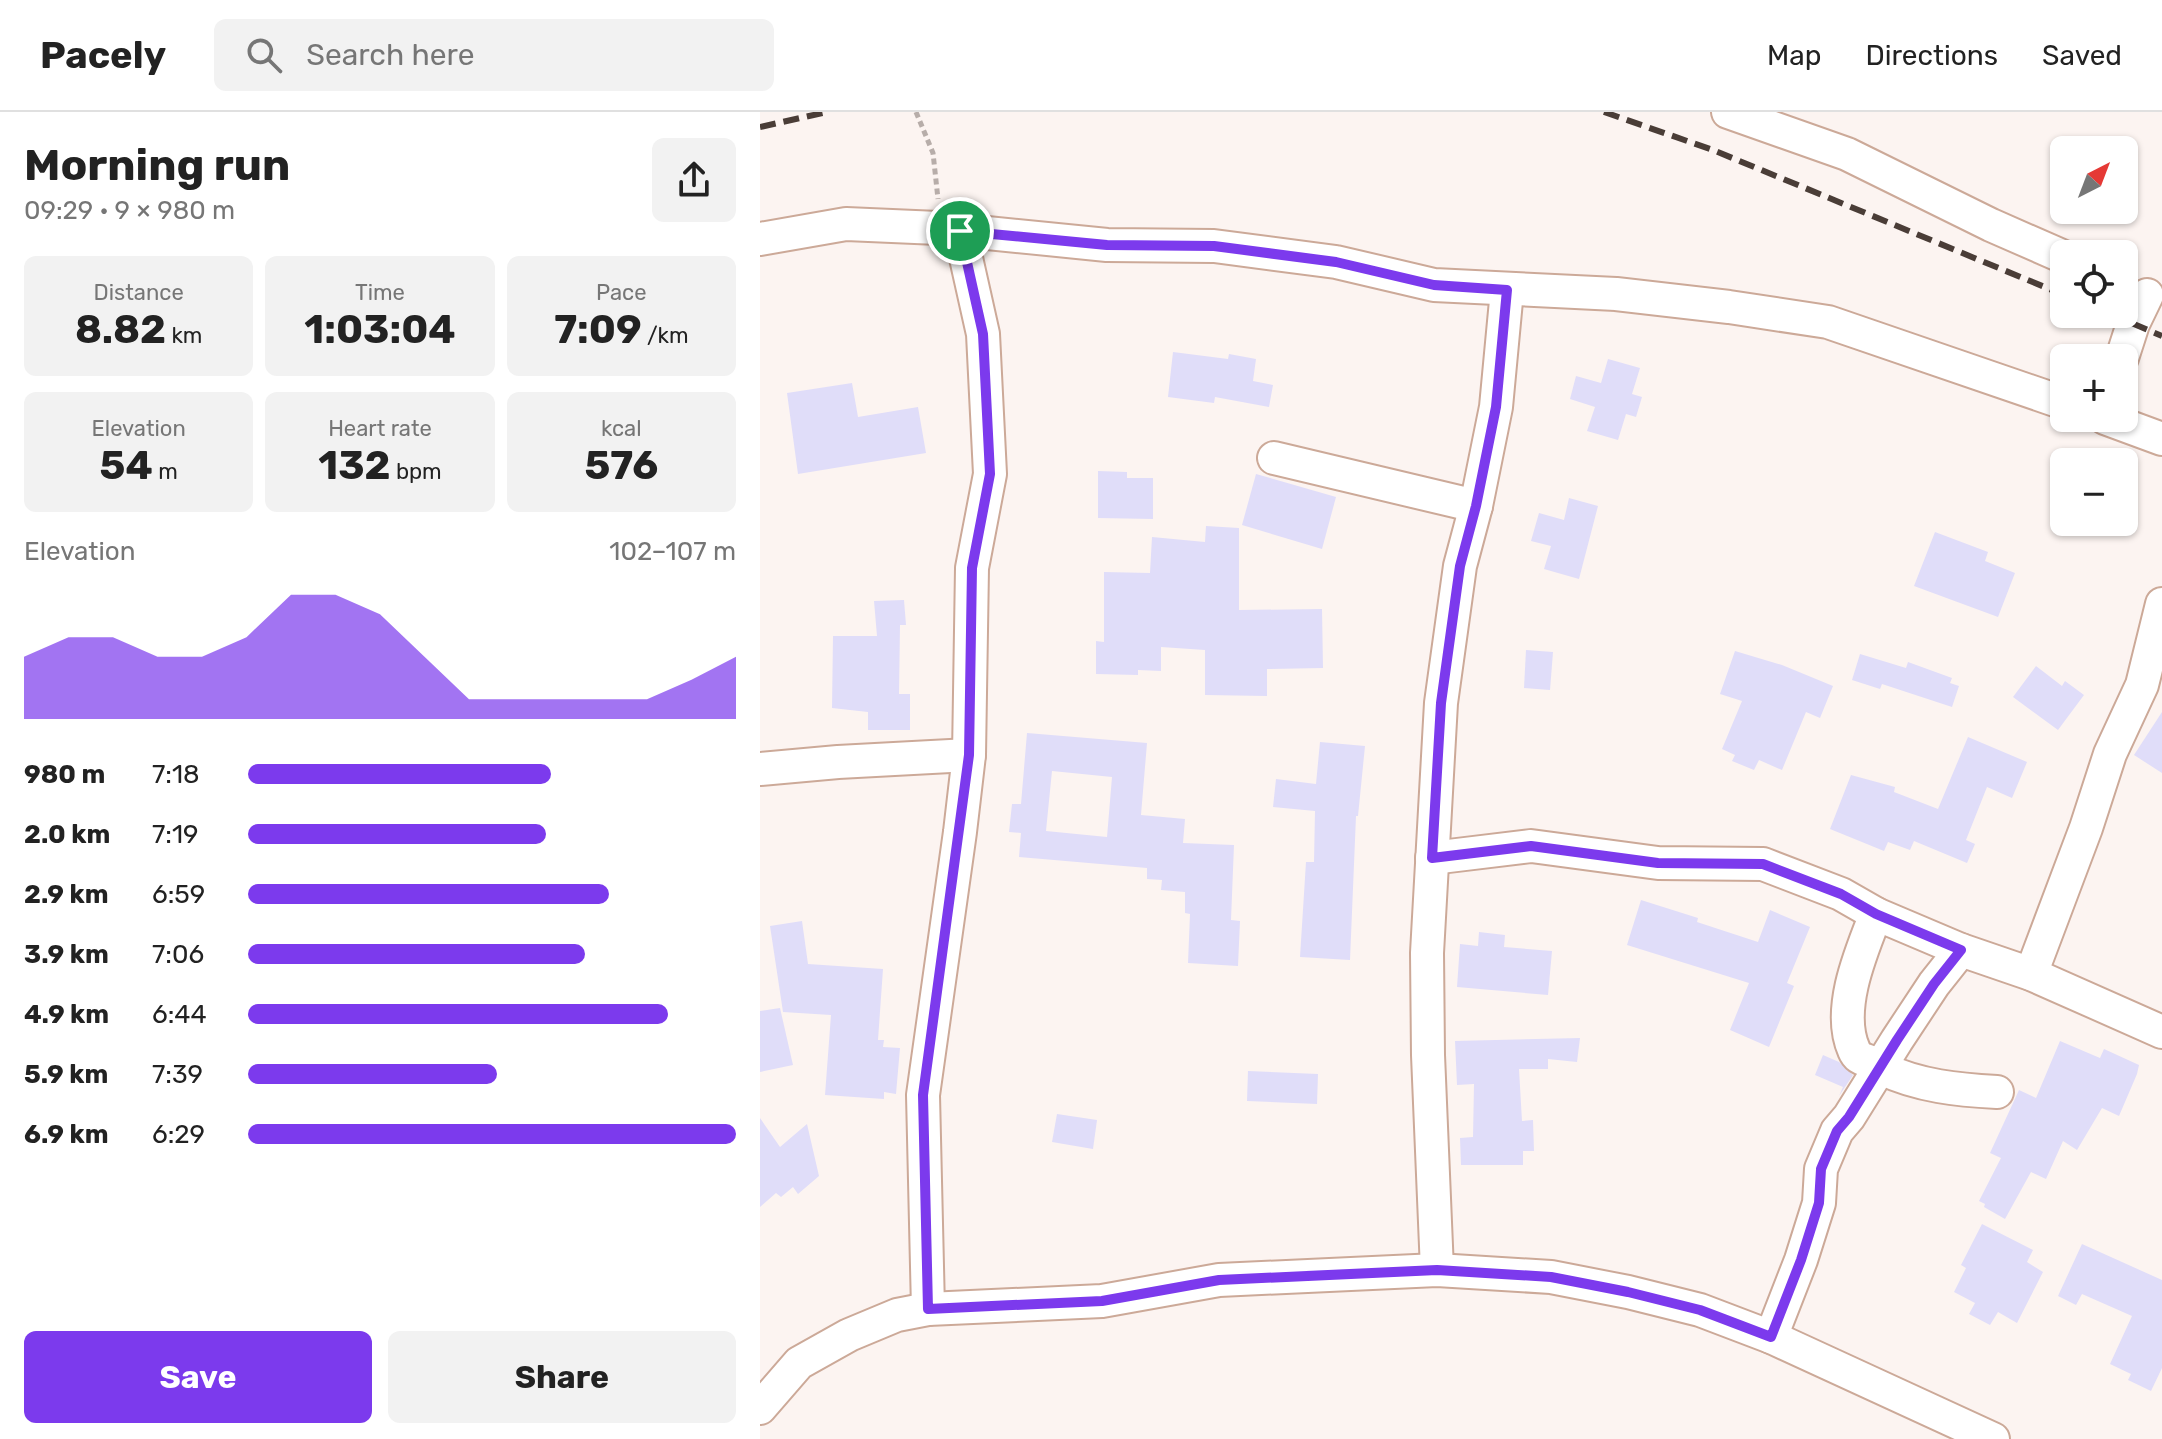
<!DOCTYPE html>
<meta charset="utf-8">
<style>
body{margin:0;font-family:Rubik,sans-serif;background:#f2f2f2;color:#222;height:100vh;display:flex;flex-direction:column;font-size:30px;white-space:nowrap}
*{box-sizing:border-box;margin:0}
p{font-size:26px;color:#767676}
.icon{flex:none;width:44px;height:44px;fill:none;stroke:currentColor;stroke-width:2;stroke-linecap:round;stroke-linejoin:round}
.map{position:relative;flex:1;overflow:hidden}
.side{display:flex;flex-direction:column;background:#fff;width:760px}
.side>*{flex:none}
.needle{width:52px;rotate:42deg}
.controls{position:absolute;left:1290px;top:24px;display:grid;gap:16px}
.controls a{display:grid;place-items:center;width:88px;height:88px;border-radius:12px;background:#fff;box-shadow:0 2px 6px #0004;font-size:40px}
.pin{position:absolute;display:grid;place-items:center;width:68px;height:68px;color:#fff;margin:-34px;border:4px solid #fff;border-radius:50%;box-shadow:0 2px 8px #0007}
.round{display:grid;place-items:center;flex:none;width:84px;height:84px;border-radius:12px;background:#f2f2f2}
.overview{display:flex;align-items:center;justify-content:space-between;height:136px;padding:0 24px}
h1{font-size:44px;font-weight:700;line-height:60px}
.figures{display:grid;grid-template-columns:repeat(3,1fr);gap:12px;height:136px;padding:8px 24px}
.figures div{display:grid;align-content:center;border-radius:12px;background:#f2f2f2;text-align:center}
.figures b{font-size:40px;font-weight:700}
.figures small{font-size:22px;font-weight:400}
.figures p{font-size:22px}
.chart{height:224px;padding:16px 24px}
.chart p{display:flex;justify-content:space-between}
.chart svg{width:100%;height:144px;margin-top:8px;fill:#7c3aed;opacity:.7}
.cta{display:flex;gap:16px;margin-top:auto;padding:16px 24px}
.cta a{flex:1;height:92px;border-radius:12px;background:#7c3aed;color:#fff;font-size:32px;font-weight:700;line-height:92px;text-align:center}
.cta a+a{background:#f2f2f2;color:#222}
ul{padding:0 24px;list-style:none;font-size:26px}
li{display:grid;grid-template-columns:128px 96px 1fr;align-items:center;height:60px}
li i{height:20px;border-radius:10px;background:#7c3aed}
header{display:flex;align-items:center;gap:48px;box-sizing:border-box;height:112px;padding:0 40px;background:#fff;border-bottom:2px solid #e0e0e0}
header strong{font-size:38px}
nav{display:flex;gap:44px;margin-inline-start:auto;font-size:28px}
.search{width:560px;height:72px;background:#f2f2f2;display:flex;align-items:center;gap:20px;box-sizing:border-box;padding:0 28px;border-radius:12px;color:#767676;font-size:30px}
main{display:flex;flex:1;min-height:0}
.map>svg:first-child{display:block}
</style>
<header>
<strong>Pacely</strong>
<div class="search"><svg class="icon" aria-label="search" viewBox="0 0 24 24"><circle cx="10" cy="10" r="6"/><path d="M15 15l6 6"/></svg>Search here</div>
<nav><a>Map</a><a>Directions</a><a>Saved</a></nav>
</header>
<main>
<section class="side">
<div class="overview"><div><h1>Morning run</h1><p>09:29 · 9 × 980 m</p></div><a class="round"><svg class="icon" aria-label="share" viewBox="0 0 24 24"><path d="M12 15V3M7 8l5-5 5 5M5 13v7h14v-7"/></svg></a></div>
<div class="figures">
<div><p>Distance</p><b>8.82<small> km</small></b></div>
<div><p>Time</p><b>1:03:04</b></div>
<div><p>Pace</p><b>7:09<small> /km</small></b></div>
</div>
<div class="figures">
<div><p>Elevation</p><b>54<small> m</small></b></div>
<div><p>Heart rate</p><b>132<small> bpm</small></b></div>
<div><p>kcal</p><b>576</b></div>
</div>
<div class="chart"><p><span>Elevation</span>102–107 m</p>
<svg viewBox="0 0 160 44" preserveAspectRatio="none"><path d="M0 44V25L10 19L20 19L30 25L40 25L50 19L60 6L70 6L80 12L90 25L100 38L110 38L120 38L130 38L140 38L150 32L160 25V44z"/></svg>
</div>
<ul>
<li><b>980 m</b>7:18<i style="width:62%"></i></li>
<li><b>2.0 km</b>7:19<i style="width:61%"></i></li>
<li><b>2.9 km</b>6:59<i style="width:74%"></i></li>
<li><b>3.9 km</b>7:06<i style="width:69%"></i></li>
<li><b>4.9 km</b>6:44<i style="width:86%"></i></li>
<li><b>5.9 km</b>7:39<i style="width:51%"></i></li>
<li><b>6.9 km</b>6:29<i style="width:100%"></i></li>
</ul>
<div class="cta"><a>Save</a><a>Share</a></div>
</section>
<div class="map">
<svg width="1402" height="1327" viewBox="0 0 1402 1327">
<rect width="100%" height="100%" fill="#fcf4f1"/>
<!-- building -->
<g fill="#e0ddf9" fill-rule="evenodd">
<path d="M413,240L468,247L469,242L496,247L493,269L513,273L509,295L455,285L454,291L408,285Z"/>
<path d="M848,247L880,256L872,282L882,285L876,305L866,302L858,328L827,319L835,295L810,287L816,264L841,271Z"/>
<path d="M92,271L98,305L158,295L166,341L38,362L27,281Z"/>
<path d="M338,359L367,360V366H393V407L338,406Z"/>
<path d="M496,362L576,385L562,437L482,413Z"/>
<path d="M809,386L838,394L819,467L784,457L791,434L771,429L779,401L804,408Z"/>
<path d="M446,414L479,416V498L562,497L563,556L507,557V584L445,583V538L401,535V559L378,558V563L336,562V529L344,530V460L390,461L392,425L445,430Z"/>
<path d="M1175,420L1228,440L1225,449L1255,461L1238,505L1154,474Z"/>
<path d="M144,488L146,513H140L139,582H150V618H108V600L72,596L73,524H117L114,489Z"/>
<path d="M766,538L793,540L790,578L764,576Z"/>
<path d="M975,539L1022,553L1073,574L1060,606L1046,600L1022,658L999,648L994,658L972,649L975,643L962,637L982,589L960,582Z"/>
<path d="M1100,542L1146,556L1148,550L1192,566L1190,571L1199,574L1192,595L1122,572L1120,577L1092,568Z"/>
<path d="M1276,554L1302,574L1305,569L1324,583L1298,618L1253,585Z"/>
<path d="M1402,600V661L1374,643Z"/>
<path d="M267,621L387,631L381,703L425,707L423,731L474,733L471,808L480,809L478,854L428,851L430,802L425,801V780L401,778L402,768L387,767V756L259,745L261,721L249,720L252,692H261ZM292,659L352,665L347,725L286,719Z"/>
<path d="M1208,625L1267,650L1252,686L1227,675L1206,728L1215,732L1207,751L1154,729L1150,738L1128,730L1124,739L1070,717L1091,663L1135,675L1134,680L1178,697Z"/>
<path d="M560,630L605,634L598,704H596L590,848L540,845L546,750H554L555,699L513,695L516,667L556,672Z"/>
<path d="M881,788L938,806L937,810L998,830L1010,798L1050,815L1027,871L1034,874L1009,935L970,918L989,871L867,833Z"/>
<path d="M42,809L48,852L123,857L118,928H124L123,935L140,936L136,982L124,980V987L65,983L71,903L23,900L10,814Z"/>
<path d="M719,820L745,823L744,835L792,839L788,883L697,875L700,832L718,834Z"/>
<path d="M20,896L33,953L0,960V899Z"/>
<path d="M820,926L817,950L788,947V957H759L762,1009L773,1008L774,1039H763V1053H701L700,1026L713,1025L714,972L697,973L695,929Z"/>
<path d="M1300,929L1340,946L1344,937L1379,953L1377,962L1359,1004L1342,996L1317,1038L1303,1029L1286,1067L1271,1060L1245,1107L1224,1095L1225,1092L1219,1089L1241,1046L1230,1041L1259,978L1276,986Z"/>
<path d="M1063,943L1079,950L1093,963L1079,984L1083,975L1055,963Z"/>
<path d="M488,959L558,962L557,992L487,989Z"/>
<path d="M297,1002L337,1008L333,1037L292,1030Z"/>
<path d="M0,1006L20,1035L47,1012L59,1064L38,1082L33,1075L21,1085L16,1081L0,1095Z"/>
<path d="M1222,1112L1273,1138L1267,1150L1283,1160L1257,1211L1238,1200L1230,1213L1209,1202L1215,1191L1194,1180L1206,1156L1201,1153Z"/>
<path d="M1322,1132L1402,1168V1256L1391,1279L1368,1268L1371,1262L1350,1252L1372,1204L1322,1182L1316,1193L1298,1184Z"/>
</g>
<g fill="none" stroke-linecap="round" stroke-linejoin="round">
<defs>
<g id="minor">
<path d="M968,0L1087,42L1231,113L1304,145"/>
<path d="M0,127L86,112L178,116L347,133L454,134L576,150L674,173L856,182L969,195L1068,210L1304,291"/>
<path d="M1362,246L1373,212L1387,183"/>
<path d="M1345,306L1402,327"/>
<path d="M514,346L716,394"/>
<path d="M0,657L78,650L209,643"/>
<path d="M672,746L771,734L898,751L1003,752L1081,782L1116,802L1201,838L1271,862L1402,920"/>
<path d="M1116,802C1101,840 1076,898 1094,938C1098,948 1105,947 1113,951C1117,952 1120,956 1123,957C1159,974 1198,978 1237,980"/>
<path d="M1271,862L1326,716L1350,642L1382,573L1402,492"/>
<path d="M677,1158L668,943L667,841L681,591L700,454L716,394L736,295L747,178"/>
<path d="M168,1197L163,983L200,720L209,643L212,456L230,362L223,222L200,119"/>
<path d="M1011,1225L1041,1148L1059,1091L1061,1057L1077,1019L1089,1005L1137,928L1174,872L1201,838"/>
<path d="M0,1296L39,1251L89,1223L137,1203L168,1197L342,1189L459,1168L677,1158L791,1165L868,1180L940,1198L1011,1225L1233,1327"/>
</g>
</defs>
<!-- minor casing -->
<use href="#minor" stroke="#cca998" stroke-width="36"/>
<!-- path -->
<path stroke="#b7ada9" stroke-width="5" stroke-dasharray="6 4" stroke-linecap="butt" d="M156,0L173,41L178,87"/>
<!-- minor -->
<use href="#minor" stroke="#fff" stroke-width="32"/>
<!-- rail -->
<g stroke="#4a3d37" stroke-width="6" stroke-dasharray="16 8" stroke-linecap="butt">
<path d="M844,0L953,38L1304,183"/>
<path d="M0,15L67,0"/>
<path d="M1350,202L1402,224"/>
</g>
</g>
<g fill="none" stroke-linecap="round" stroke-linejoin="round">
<defs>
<path id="route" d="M200,119L347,133L454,134L576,150L674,173L747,178L736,295L716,394L700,454L681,591L672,746L771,734L898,751L1003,752L1081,782L1116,802L1201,838L1174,872L1137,928L1089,1005L1077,1019L1061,1057L1059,1091L1041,1148L1011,1225L940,1198L868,1180L791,1165L677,1158L459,1168L342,1189L168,1197L163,983L209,643L212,456L230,362L223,222Z"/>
</defs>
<!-- route casing -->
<use href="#route" stroke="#fff" stroke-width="16"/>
<!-- route -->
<use href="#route" stroke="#7c3aed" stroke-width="10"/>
</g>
</svg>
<div class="controls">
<a><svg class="needle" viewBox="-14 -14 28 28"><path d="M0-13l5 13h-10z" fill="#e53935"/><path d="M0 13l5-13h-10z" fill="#767676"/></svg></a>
<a><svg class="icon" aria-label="locate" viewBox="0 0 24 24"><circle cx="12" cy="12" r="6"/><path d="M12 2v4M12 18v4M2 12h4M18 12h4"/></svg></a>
<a>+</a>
<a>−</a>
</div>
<div class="pin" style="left:200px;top:119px;background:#1e9e55"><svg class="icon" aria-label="arrive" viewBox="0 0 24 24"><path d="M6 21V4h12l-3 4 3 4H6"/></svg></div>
</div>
</main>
